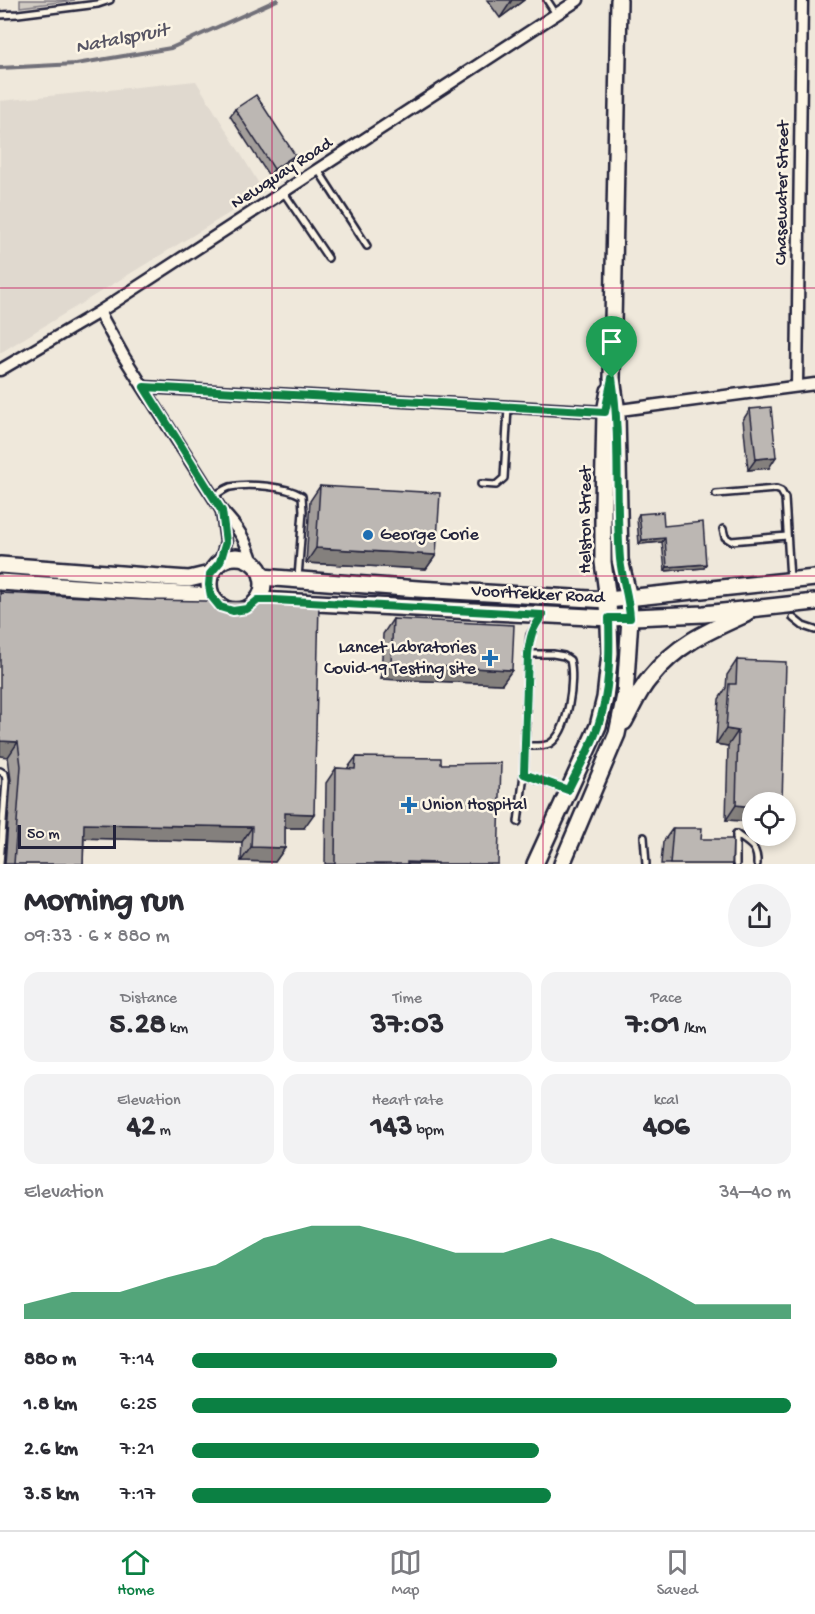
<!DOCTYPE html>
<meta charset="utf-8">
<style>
body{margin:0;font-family:"Gochi Hand",sans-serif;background:#f2f2f3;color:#2b2b33;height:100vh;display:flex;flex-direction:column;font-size:22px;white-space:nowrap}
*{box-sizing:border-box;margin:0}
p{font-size:20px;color:#7c7c81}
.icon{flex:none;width:33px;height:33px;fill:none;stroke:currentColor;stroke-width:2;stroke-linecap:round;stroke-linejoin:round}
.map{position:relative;height:864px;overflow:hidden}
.drawer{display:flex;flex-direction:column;background:#fff;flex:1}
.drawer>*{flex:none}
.controls{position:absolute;left:742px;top:792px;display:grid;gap:12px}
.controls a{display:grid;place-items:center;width:54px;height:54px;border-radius:50%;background:#fff;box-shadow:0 3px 9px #0003;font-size:30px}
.scale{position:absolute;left:18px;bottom:15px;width:98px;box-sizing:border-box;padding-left:6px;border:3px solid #22223b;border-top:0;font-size:16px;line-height:21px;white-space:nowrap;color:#22223b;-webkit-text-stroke:4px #fcf5e5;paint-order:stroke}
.pin{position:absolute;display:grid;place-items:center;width:51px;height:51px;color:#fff;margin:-62px -26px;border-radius:50% 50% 50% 0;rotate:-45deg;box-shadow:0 0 6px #0007}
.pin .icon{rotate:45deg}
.round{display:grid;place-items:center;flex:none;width:63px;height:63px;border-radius:32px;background:#f2f2f3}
.summary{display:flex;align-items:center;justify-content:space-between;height:102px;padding:0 24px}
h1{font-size:33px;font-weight:700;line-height:45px}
.figures{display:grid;grid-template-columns:repeat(3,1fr);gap:9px;height:102px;padding:6px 24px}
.figures div{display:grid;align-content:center;border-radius:15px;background:#f2f2f3;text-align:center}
.figures b{font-size:30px;font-weight:700}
.figures small{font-size:16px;font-weight:400}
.figures p{font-size:16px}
.chart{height:168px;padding:12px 24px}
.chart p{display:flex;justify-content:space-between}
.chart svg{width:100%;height:108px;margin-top:6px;fill:#0b8043;opacity:.7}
ul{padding:0 24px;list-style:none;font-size:20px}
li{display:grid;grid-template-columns:96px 72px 1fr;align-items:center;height:45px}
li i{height:15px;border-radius:8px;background:#0b8043}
.dock{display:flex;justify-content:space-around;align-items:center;height:84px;border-top:2px solid #e1e1e2;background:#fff;font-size:16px;color:#7c7c81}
.dock a{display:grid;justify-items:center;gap:3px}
.dock .active{color:#0b8043}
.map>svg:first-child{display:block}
</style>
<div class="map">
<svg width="815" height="864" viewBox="0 0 815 864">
<rect width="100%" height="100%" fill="#efe8db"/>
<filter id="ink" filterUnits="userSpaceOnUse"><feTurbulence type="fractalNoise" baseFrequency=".0167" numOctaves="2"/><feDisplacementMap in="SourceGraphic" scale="12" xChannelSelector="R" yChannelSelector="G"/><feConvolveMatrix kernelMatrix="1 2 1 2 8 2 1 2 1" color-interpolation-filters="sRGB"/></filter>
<g filter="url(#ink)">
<!-- built -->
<path fill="#e0d9cf" d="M196,81L264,192L0,353V101Z"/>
<!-- pitch -->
<path fill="#d1cbc3" stroke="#7a767f" stroke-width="1.5" d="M20,0H75L20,7Z"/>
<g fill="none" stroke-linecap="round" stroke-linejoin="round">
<!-- stream -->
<path stroke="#716f79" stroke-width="4" d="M0,68L76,64L171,48L277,0"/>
<defs>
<g id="lane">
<path d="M547,0L556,14"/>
<path d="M0,15L18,14L98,4L110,0"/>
<path d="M318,170L367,246"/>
<path d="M284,193L328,258"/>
<path d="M481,484L496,485L504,478L508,407"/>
<path d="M716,494L776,489L781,491L785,498L790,579"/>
<path d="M213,497C219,493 224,489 230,487C248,483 286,486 302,496L303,511L298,578"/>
<path d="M723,529L725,537L731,541L787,536"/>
<path d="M793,618L803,626L815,630"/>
<path d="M525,746C533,746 542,747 549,744C569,733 575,679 570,660L564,656L553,654H528"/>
<path d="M0,771L5,774L6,780L0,864"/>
<path d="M524,774L528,654L530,635L541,617"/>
<path d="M518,822L524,774L567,790"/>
<path d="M736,834C749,844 758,846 757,864"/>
<path d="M644,837L646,864"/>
<path d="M736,864V834"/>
</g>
<g id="street">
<path d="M99,312L124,357L222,511C239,529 246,540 253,563"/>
<path d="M0,370L99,312L578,0"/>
<path d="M797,386L802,0"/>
<path d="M144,387L605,412L815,384"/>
<path d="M220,562L226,542L222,512"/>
</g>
<g id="secondary">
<circle cx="236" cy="584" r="27"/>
<path d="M0,565L174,578L189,579L210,574"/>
<path d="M262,577L418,589L608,600L815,578"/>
<path d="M0,582L211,596"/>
<path d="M258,600L610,618L704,614L815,602"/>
<path d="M624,722C632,708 639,690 650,678C677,644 708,631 746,614"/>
<path d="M535,864L598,726L605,698L610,653L608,600L603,562V506L605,412L609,391"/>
<path d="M562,864L617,734L625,695L630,618L629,598L620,560L617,412L612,378L619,0"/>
</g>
</defs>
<!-- lane casing -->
<use href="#lane" stroke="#22223b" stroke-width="10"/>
<!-- street casing -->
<use href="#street" stroke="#22223b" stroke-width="15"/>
<!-- secondary casing -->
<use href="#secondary" stroke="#22223b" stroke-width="20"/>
<!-- lane -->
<use href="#lane" stroke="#fcf5e5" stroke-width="5"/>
<!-- street -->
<use href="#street" stroke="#fcf5e5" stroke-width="10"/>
<!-- secondary -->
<use href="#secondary" stroke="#fcf5e5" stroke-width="15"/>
</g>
<!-- wall -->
<g fill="#a29d9a" stroke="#22223b" stroke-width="1.5">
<path d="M487,0H524L500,18Z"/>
<path d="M235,109L290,162L269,176L230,116Z"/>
<path d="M750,409L769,468L748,470L743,420Z"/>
<path d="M320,486L436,555L426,569L306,563L310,501Z"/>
<path d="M639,514L664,526L706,564L704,568L665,571L662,542L639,544L637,518Z"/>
<path d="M0,593L304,828H285V848L275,862L241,861L242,842L84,838L83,864H5L11,780L8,757Z"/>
<path d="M393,619L512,670L502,684L381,679L383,634Z"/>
<path d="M737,660L753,802V832H745V821L726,820L728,746L716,744L719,699L726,688L727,675Z"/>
<path d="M356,757L441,764L498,864H325L326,783L336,768L347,769Z"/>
<path d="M673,828L701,839L732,864H661L663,842Z"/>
</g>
<!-- shaded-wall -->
<g fill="#84807d" stroke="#22223b" stroke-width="1.5">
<path d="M512,0H524L500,18Z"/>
<path d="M295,155L290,162L269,176L274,169Z"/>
<path d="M776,457L769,468L748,470L756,459Z"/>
<path d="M665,538L662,542L639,544L642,540Z"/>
<path d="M316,548L436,555L426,569L306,563Z"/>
<path d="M706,564L704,568L665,571L667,567Z"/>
<path d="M391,664L512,670L502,684L381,679Z"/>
<path d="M726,729L738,731L728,746L716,744Z"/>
<path d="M0,741L18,742L8,757L0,756Z"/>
<path d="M736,805L753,807V809L745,821L726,820Z"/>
<path d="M285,813L314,814L304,828H275Z"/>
<path d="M753,821V832H745Z"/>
<path d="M84,824L252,827L242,842L74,838Z"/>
<path d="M251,847L285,848L275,862L241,861Z"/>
<path d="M407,862L437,863L436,864H406Z"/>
</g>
<!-- building -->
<g fill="#bcb7b3" stroke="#22223b" stroke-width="1.5">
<path d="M256,95L295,155L274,169L235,109Z"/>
<path d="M771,407L776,457L756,459L750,409Z"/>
<path d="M320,486L440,493L436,555L316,548Z"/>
<path d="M663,512L664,526L703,522L706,564L667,567L665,538L642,540L639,514Z"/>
<path d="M0,593L148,600L319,603L314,814L285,813V848L251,847L252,827L84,824L83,864H14L21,766L18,742L0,741Z"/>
<path d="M393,619L514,625L512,670L391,664Z"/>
<path d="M737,660L786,662L782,802H753V807L736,805L738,731L726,729L729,684H736Z"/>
<path d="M356,757L441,758V764L501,763L498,864H437V863L407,862V864H335L336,768L355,769Z"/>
<path d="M673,828H702L701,839H733L732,864H670Z"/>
</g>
</g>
<g fill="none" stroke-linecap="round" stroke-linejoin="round" filter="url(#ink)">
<defs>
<path id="route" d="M612,378C621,438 615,498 620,559C622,579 629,597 630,618H609C610,654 610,692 598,726C591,748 578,769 568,790L524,774L528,654C530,637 532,628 543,615L274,600H258L247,609L233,611L220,607L211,596L209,585L210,574L220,562L226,542L222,511L144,387L605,412Z"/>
</defs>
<!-- route casing -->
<use href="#route" stroke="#fff" stroke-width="12"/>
<!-- route -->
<use href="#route" stroke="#0b8043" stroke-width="8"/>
</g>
<!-- grid -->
<path fill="none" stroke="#c2185b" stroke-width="1.5" stroke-opacity="0.55" d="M272,0V864M543,0V864M0,288H815M0,576H815"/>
<!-- markers -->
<g fill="#1f6fb2" stroke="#fcf5e5" stroke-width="2">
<circle cx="368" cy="535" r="6"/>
<path d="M487 649h6v6h6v6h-6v6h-6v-6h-6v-6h6z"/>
<path d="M406 796h6v6h6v6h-6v6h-6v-6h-6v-6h6z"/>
</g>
<g text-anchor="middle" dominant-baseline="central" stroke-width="5" stroke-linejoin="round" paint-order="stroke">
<!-- street labels -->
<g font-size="18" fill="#22223b" stroke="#fcf5e5">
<text transform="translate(282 174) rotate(-33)">Newquay Road</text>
<text transform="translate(783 193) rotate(-89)">Chasewater Street</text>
<text transform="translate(586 520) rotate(-90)">Helston Street</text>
<text transform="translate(538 595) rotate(3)">Voortrekker Road</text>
</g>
<!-- poi labels -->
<g font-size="18" fill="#22223b" stroke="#fcf5e5" text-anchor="start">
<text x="380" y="535">George Corie</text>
<text x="476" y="648" text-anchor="end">Lancet Labratories<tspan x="476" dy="21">Covid-19 Testing site</tspan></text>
<text x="422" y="805">Union Hospital</text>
</g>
<!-- water labels -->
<g font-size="20" font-style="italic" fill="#575564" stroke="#fcf5e5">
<text transform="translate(122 40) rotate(-11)">Natalspruit</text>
</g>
</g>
</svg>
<div class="controls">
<a><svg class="icon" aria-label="locate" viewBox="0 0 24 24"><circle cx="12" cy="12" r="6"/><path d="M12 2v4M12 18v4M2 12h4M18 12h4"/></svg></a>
</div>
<div class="scale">50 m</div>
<div class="pin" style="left:612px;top:378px;background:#1e9e55"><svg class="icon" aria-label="arrive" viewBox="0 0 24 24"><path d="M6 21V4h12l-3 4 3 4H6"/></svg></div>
</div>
<section class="drawer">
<div class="summary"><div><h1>Morning run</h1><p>09:33 · 6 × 880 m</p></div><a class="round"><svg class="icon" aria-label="share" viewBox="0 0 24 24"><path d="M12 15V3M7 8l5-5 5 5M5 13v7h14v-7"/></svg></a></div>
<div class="figures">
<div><p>Distance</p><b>5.28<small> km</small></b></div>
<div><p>Time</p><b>37:03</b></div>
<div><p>Pace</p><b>7:01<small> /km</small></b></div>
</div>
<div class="figures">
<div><p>Elevation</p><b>42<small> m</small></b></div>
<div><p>Heart rate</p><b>143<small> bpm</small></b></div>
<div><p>kcal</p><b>406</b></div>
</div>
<div class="chart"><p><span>Elevation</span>34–40 m</p>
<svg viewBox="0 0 160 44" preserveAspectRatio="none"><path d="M0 44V38L10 33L20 33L30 27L40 22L50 11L60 6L70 6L80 11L90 17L100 17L110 11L120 17L130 27L140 38L150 38L160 38V44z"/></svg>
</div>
<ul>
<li><b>880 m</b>7:14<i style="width:61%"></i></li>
<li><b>1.8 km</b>6:25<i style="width:100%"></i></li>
<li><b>2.6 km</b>7:21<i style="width:58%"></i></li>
<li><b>3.5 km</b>7:17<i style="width:60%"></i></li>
</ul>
</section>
<nav class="dock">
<a class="active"><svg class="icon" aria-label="home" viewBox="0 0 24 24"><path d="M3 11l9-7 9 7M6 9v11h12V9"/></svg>Home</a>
<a><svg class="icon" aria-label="map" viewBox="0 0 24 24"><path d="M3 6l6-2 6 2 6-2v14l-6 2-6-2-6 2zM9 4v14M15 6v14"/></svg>Map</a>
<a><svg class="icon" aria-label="saved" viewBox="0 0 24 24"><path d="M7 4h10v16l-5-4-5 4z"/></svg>Saved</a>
</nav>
